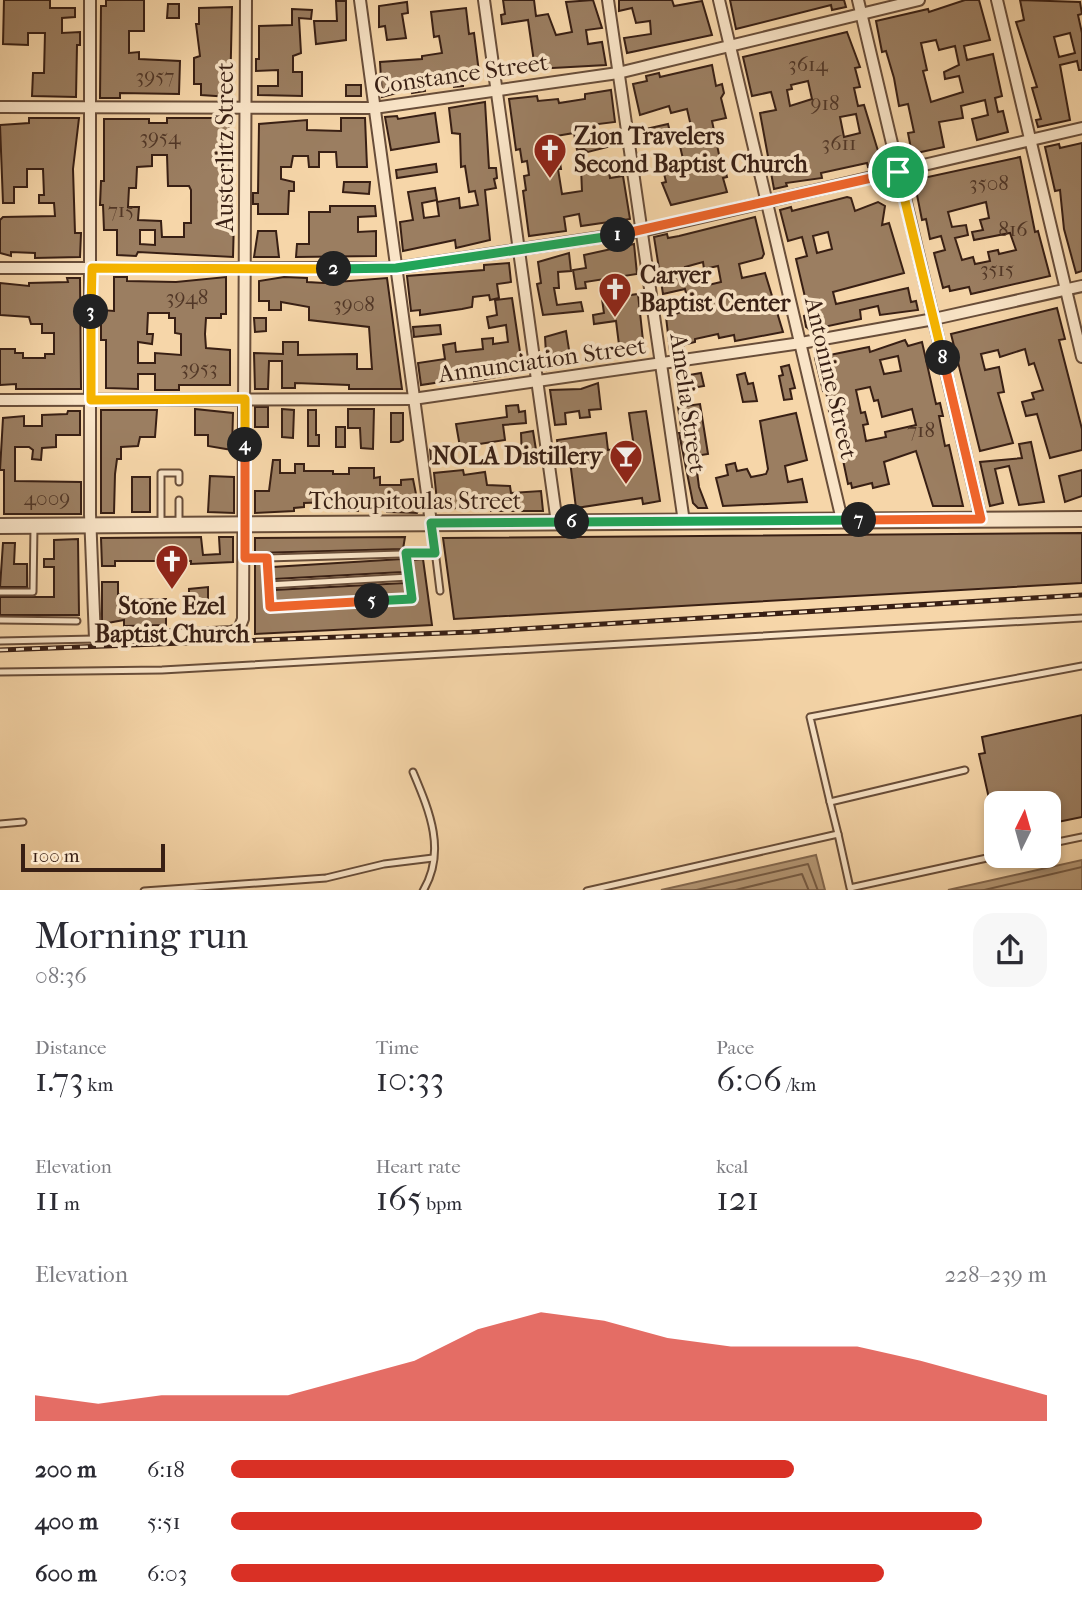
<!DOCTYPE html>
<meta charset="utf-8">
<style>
body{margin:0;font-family:"IM FELL French Canon",serif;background:#f7f7f7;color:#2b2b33;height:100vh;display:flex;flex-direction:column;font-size:26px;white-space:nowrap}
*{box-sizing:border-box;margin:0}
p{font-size:23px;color:#7c7c81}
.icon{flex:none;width:38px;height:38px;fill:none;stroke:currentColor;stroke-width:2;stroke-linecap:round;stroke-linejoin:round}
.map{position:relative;height:890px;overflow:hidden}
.side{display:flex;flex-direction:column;background:#fff;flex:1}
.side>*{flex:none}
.needle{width:46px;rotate:5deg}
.tools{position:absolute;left:984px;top:791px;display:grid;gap:14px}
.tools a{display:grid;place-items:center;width:77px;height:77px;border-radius:14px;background:#fff;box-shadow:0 4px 10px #0003;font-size:35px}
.scale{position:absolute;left:21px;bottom:18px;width:144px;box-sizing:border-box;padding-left:7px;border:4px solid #381f14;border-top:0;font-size:19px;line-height:24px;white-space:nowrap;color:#381f14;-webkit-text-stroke:5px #f9e4c7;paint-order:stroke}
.pin{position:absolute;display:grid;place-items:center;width:60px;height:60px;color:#fff;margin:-30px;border:4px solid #fff;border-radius:50%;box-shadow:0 2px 7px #0007}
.km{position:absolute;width:35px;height:35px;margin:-18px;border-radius:50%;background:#222;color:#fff;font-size:19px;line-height:35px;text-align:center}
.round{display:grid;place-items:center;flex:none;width:74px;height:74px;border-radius:21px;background:#f7f7f7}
.summary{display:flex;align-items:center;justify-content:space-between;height:119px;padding:0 35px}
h1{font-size:38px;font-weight:600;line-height:52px}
.figures{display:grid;grid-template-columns:repeat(3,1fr);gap:10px;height:119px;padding:7px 35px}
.figures div{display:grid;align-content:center}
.figures b{font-size:35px;font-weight:600}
.figures small{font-size:19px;font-weight:400}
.figures p{font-size:19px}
.chart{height:196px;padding:14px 35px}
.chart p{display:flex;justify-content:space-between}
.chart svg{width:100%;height:126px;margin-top:7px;fill:#d93025;opacity:.7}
ul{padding:0 35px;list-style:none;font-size:23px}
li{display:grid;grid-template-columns:112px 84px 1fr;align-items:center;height:52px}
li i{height:18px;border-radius:9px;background:#d93025}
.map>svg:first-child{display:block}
</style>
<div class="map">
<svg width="1082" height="891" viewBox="0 0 1082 891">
<rect width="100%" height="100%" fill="#f6d6a9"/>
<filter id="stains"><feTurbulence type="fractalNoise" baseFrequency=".00286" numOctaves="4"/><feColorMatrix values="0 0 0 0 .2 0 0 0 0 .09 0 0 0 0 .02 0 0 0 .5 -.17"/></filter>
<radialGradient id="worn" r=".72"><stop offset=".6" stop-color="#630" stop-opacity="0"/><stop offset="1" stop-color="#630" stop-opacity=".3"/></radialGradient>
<!-- water -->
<g fill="#b59876" stroke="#83684f" stroke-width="2">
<path d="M816,855L825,890H661Z"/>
<path d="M1082,860V890H948Z"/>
</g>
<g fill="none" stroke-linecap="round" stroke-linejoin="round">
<!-- shore -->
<g stroke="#765c45" stroke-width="2">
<path d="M692,891L808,864L818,891"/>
<path d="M731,891L802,874L809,891"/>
<path d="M980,891L1082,867"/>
</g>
</g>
<!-- building -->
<g fill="#9b7e61" stroke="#381f14" stroke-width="2" fill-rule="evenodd">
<path d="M4,0H50V8H75V17L62,18V33L80,32V45H77L76,97L32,96L33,73H44L45,33H28V45L3,44Z"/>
<path d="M106,0H144V31H129V53L139,52V59L180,61L179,94L120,93V98H100L101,6H106Z"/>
<path d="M503,0H534L536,16L548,14L556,35L572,32L566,2L593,0L602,28L586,30L588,44L602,42L606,65L535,69L528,20L502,24L501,15L505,14Z"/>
<path d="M619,0H672L674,6L702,1L712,35L627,53L624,38L651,34L650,21L636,23L632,8L619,11Z"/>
<path d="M730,0H844L846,7L832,10L831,5L736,29Z"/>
<path d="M965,0H979L990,40L964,46L967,60L993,54L1002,96L995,98L998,112L1003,111L1008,132L977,140L972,119L988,115L985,100L961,106L963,118L939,122L944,147L912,154L908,133L914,132L908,104L899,106L894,78L886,51L882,52L876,21L928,9L929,12ZM936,40L939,50L955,46L959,65L944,72L945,79L959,76L963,92L931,102L923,71L927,70L921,43Z"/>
<path d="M1020,0L1080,2L1082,14L1078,15L1082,33V70H1079L1077,61L1060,65L1070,120L1038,127L1036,120L1041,119L1032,88L1037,87L1016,22L1024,20ZM1070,33L1075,53L1059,57L1054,37Z"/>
<path d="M336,1H346V40L316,44L314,21H337Z"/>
<path d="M407,2L408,13L402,14L406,38L387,40L385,26L379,27V6Z"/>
<path d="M168,4H179V18H167Z"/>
<path d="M232,7L230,97L201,95V84H194V58L200,56L196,24H199V8Z"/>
<path d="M466,8L469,34L474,33L480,80L463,82V86L454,87V83L440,85L438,74L423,76L425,91L412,93L411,89L382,97L380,62L422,59V56L442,53L439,36L434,37L431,12Z"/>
<path d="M292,9L312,10L311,19L299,18L301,53L293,56V72H302V96L258,95V86H278V70L256,71V59H259V26L292,25Z"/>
<path d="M847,32L860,67L855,68L860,87L854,88L858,106L864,105L882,164L868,167L867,163L821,173L822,178L786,183L787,186L774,189L760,113L776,110L771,92L752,96L743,57ZM808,81L812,99L790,106L787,90L792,89L791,85ZM856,114L860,133L844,137L840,117Z"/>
<path d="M712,65L716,86L722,84L724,93L721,98L726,118L712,121L722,169H725L727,177L723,178L727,192L671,205L662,183L666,182L663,169L684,163L678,138L693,135L687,109L671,113L669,106L640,115L633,84L647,81L646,76L659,73L660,77Z"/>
<rect x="346" y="85" width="15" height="11"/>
<path d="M611,90L615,122L590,125L592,140L614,137L615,145L588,152L584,149L577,150L574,133L556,136L561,169H558L562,194L582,191L581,168L608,165L610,178L623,176L630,219L581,226L579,214L564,217L566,231L529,236L523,191L526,190L524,176L529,175L527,161L522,162L520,149L516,150L509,99L537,96L538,101L558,99L559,103L585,99V94Z"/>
<path d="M485,102L489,168H496L497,178L494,179L496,188L485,190L490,240L456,248L455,240L403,251L400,222L413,220L408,192L435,188L437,200L422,203L424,218L439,216L437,202L459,198L460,208L478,205L475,191L469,192L465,166L461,167L460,134L452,133L449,108Z"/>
<path d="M435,113L439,142L391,150L385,117L397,116L398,119Z"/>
<path d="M29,118H79L73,169L75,233H81L80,257L35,258V253L11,252V256L0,253V220L3,217L55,216L54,203H39V195H44L43,169H27V187H14V203H3L0,125L29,123Z"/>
<path d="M167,118H229L228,187L230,219H234L233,257L138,252L136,256L117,255V230H104L103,205H100L101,181H104V119H149V123H167ZM152,155H167L168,186H189L191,190V223H184V237H162L161,221L138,220L139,207H128L129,188H136L137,167L152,166ZM140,230H155V245L140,244Z"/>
<path d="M341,118H365L367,167H337L336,152H319V167H309L308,156H293L291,167H281V179L294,182V191H289L288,214H258V204H253V193H258L259,124L307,120V130L341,131Z"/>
<path d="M668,124L671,136L640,143L637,131Z"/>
<path d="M1082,143V271L1076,273L1064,229L1060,190L1055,191L1045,147L1059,144L1060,148Z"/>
<path d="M1020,157L1035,232L1038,231L1050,276L971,294L969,287L950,291L949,286L943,288L934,253L945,250L941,236L930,239L926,219L922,220L914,180ZM986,202L989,218L980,220L983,230L972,232L974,240L1010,233L1016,250L999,254L998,250L988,252L990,261L975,264L973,257L962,260L955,238L968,235L966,225L952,227L948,212Z"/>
<path d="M436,164L437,172L397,178L396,170Z"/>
<path d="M344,182H370L369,194L343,192Z"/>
<path d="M847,197L851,198L855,211L878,202L885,206L882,225L889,223L904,273L833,292L836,304L908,288L911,302L916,301L918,310L880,315L878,306L860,310L861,319L810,330L806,327L804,316L809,314L796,259L807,256L802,237L788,241L780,210L791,207L792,211ZM828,232L832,249L817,253L813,236Z"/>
<path d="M330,206H375L376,216L358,217V232L376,231V256L296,257L297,244H309V212H330Z"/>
<path d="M755,217L764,254L762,258L739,264L742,278L765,273L783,332L735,341L734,335L719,338L718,334L695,339V342L683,345L684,349L670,351L666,317L690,309L685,289L663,294L654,237L667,234L668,238L679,236ZM703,262L704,269L718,266L721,282L704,286L703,281L688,283L685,267Z"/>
<path d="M258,231H276L279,257H254Z"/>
<path d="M634,244L637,274L585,282L586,288L576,289L573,270L586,268L584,255Z"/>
<path d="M569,253L571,271L558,272L559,288H554L557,305L581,302L583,311L543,315L537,284L541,283L538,262Z"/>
<path d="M509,263L511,282L497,284L499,298L490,300L489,295L473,297L472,307L462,309L420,315V310L411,311L407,276L484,270V265Z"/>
<path d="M114,277H127V281L176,282L226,277V314H221V318H206L205,334L206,348L230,350V385H179V390H155V374H138V389L106,388V340H101V318L102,310L114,311ZM148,313H169V318H175V333L181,334V355L155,353V363H138V342L152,344L153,334H147Z"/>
<path d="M284,277L307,278V282L324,283L387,278L402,389H349V385L295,383V388H282V361H269L268,389H255L254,353L283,354V342H298V355L357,354V369H372L369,327L309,320V307L281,302V310H269V301H259V281Z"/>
<path d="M67,278H80L81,389H16V384L0,385V349H15V353H23V358H45V354H54V333H42V324H31L29,317L0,315V283L29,286V283L68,282Z"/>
<path d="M638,294L644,350L620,353L616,321L594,324L593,315L604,313L602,299Z"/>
<path d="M512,298L523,372L474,381V377L421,385L418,363L445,359L443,345L455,343L456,352L483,349L482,339L493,338V344L508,342L506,325L489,328L487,317L497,315L495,300Z"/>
<path d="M1057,308L1065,339L1059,340L1082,429V450L1050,458L1037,414L1026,416L1022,402L1034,399L1032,393L1043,390L1034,363L1029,365L1025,349L1000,357L998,350L981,354L985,370L999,367L1004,392L998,393L1013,443L980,451L951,334Z"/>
<path d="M254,318H266V331L255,332Z"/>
<path d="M440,325L441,334L414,337L413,327Z"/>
<path d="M566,331L571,362L547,370L545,337Z"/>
<path d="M905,340L908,346L922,342L936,404L940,403L943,416H939L945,446L949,445L963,506H933L916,451L884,462L889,484L873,488L872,483L852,488L851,483L848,484L834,417L830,418L826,390L823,391L815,358L869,347L870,352ZM898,356L901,371L884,374L880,360ZM870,387L874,401L878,400L882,417L912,409L916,425L885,432L886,437L866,441L863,425L868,424L865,412L861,413L856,390Z"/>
<path d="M789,365L795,388L790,389L792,399L784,400L779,376L783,375L781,367Z"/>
<path d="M701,373L704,386L680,390L678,377Z"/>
<path d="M745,373L748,384L753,383L757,401L743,402L737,375Z"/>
<path d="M598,383L601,409L589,410L590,417L580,418L579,411L565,413L566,424L555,425L550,390L581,389Z"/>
<path d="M700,404L708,454L695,456L699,487L707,508H698L693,503L679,433H682L678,407Z"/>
<path d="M518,405L519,412L525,411L526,423L503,425L505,440L460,447L456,424L507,417L506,406Z"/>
<rect x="255" y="407" width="13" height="20"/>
<path d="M195,409L233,413L232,450L208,446V435H195Z"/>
<path d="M282,409L294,410L293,438L282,437Z"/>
<path d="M348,409H374L373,449L361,448L360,428H348Z"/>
<path d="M101,410H157L155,437H140L138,446L121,447V459H117L115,474L114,513H101Z"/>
<path d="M308,410H316V435H319V446H308Z"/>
<path d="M68,411H80V435H56V447L42,448L41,460L32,459L33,450L29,447H15V481L81,482V514H4V470H0L3,418L24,416V426H42V415L67,414Z"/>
<path d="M646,411L660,501L643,504L642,498L576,508L570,461L560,463L557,440L606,433L608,450L634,447L629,413Z"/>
<path d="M391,413H403V440L399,442H391Z"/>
<path d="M796,413L807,460L785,466L788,482L802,479L807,502L723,506L716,478L728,475L726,465L735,463L737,471L747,469L751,477L766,474L768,469L760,421Z"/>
<rect x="336" y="427" width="9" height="20"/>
<path d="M533,431L537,456L522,458L521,433Z"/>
<path d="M1031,442L1044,502L1019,505L1009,466L995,469L1003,503L990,506L980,462L1022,458L1019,444Z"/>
<path d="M448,446L450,457L431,460L430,448Z"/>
<path d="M273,460H280V473H295V464H304V471H333V474H349V468H374V478L380,477V485H401V480L413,479L419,509L417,513L387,512V502L361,503L358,511H349V502H333L304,503V507L294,508V511L255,513V491H269Z"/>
<path d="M463,470L464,475L485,472L487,485L510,486L511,493L541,491L543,511H491L490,500L467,503V507L438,510L434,473Z"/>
<path d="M1082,470V496L1065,502L1059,476Z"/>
<path d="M210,476L234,477V513L208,512Z"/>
<rect x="132" y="477" width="18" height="35"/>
<path d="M1082,533V583L454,619L443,538Z"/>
<path d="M201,537L203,555L220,554L219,537H233V562L191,564V561H115V566H102L101,538Z"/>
<path d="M405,537L403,549L255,553V538Z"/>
<path d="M78,539L79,615H0V597H54V567H44V559H54V540Z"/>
<path d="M3,543H15L14,564H27V587H0Z"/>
<path d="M402,559L403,572L274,579L273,567Z"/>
<path d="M423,559L432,625L255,634V563H262L265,607L270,612L414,604L417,598L412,560Z"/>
<path d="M102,582H118V594H123V600L166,599V625L124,626V620L102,624Z"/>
<path d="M405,583L406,594L275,601L274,590Z"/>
<path d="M208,587V615H196V604H189V589Z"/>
<path d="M1082,715V817L1048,824V803H990L979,754L985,753L982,737Z"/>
</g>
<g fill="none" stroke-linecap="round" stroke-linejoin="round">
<defs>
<g id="service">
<path d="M179,500V525"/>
<path d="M161,525V473H179V482"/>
<path d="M432,526L440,591"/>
<path d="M406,553L412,599L270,607L267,558L435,553"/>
<path d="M245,558H267"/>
<path d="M268,585L409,577"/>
<path d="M0,592H33L34,527"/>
<path d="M0,620L77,621"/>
<path d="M0,641L95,639"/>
<path d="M0,672L162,670L1082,618"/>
<path d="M413,772C429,810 447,851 423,891"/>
<path d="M830,802L810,717L1082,666"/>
<path d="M0,824L23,822"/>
<path d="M838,834L830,802L965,770"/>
<path d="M1048,844L1082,837"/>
<path d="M144,891L326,878L384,864L433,858"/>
<path d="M587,891L838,834L850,888L996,856"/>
</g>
<g id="minor">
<path d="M90,0V514L95,639L231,632L239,629L243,619L246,0"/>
<path d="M360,0L431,523"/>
<path d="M484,0L557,523"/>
<path d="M608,0L684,522"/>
<path d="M719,0L842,520"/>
<path d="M858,0L981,519"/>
<path d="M997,0L1082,357"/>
<path d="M0,107L374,108L618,73L919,0"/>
<path d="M0,268H396L642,231L1082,128"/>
<path d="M0,400L413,399L801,343L934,319L1082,286"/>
</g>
<path id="tertiary" d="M0,526L1082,519"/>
</defs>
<!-- service casing -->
<use href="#service" stroke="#684d39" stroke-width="9"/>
<!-- minor casing -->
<use href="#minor" stroke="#684d39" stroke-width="14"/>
<!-- tertiary casing -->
<use href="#tertiary" stroke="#684d39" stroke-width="18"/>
<!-- service -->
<use href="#service" stroke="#f9e4c7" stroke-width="5"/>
<!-- minor -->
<use href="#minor" stroke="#f9e4c7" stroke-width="10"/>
<!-- tertiary -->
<use href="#tertiary" stroke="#f9e4c7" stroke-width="14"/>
<defs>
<path id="rail" d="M0,650L471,632L1082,595"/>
</defs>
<!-- rail casing -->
<use href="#rail" stroke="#381f14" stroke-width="5"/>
<!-- rail -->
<use href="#rail" stroke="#f9e4c7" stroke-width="2.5" stroke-dasharray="8" stroke-linecap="butt"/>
</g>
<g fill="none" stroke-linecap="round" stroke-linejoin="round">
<defs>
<path id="split-1" d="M618,235L898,172"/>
<path id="split-2" d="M334,269L396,268L618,235"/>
<path id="split-3" d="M91,312L92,268L334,269"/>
<path id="split-4" d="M91,312V400L245,399V445"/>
<path id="split-5" d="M245,445V558H267L270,607L372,601"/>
<path id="split-6" d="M372,601L412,599L406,553H435L431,523L572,522"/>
<path id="split-7" d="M572,522L859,520"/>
<path id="split-8" d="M859,520L981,519L943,358"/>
<path id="split-9" d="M898,172L943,358"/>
</defs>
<!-- split-1 casing -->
<use href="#split-1" stroke="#fff" stroke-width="14"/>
<!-- split-2 casing -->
<use href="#split-2" stroke="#fff" stroke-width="14"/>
<!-- split-3 casing -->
<use href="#split-3" stroke="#fff" stroke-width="14"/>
<!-- split-4 casing -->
<use href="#split-4" stroke="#fff" stroke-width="14"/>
<!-- split-5 casing -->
<use href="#split-5" stroke="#fff" stroke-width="14"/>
<!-- split-6 casing -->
<use href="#split-6" stroke="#fff" stroke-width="14"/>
<!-- split-7 casing -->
<use href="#split-7" stroke="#fff" stroke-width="14"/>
<!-- split-8 casing -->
<use href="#split-8" stroke="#fff" stroke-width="14"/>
<!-- split-9 casing -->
<use href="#split-9" stroke="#fff" stroke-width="14"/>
<!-- split-1 -->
<use href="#split-1" stroke="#f0652b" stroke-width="9"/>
<!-- split-2 -->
<use href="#split-2" stroke="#22a559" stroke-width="9"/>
<!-- split-3 -->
<use href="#split-3" stroke="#f5b400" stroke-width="9"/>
<!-- split-4 -->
<use href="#split-4" stroke="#f5b400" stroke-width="9"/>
<!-- split-5 -->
<use href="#split-5" stroke="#f0652b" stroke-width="9"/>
<!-- split-6 -->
<use href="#split-6" stroke="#22a559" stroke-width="9"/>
<!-- split-7 -->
<use href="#split-7" stroke="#22a559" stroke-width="9"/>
<!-- split-8 -->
<use href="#split-8" stroke="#f0652b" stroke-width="9"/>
<!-- split-9 -->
<use href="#split-9" stroke="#f5b400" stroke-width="9"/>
</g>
<!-- icons -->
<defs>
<symbol id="church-pin" viewBox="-11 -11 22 30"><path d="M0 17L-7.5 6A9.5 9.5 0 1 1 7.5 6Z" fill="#8f2418" stroke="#f9e4c7"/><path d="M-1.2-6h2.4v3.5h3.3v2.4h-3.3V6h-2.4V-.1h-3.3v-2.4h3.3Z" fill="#fff"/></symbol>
<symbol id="bar-pin" viewBox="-11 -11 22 30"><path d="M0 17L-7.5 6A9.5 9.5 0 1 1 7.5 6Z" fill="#8f2418" stroke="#f9e4c7"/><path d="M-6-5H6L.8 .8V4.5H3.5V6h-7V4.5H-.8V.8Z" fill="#fff"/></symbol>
</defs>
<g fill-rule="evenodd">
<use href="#church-pin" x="531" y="131" width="38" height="52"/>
<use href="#church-pin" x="596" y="270" width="38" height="52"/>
<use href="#bar-pin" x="607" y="437" width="38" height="52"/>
<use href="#church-pin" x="153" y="542" width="38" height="52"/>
</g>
<g text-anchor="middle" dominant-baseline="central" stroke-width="7" stroke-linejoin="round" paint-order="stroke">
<!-- number labels -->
<g font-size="21" fill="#513727">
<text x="808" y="64">3614</text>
<text x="155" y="76">3957</text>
<text x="825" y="103">918</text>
<text x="160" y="137">3954</text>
<text x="839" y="143">3611</text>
<text x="989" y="183">3508</text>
<text x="121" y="210">715</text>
<text x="1013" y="229">816</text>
<text x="997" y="269">3515</text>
<text x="187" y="297">3948</text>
<text x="354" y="304">3908</text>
<text x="199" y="368">3953</text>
<text x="921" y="430">718</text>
<text x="47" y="498">4009</text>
</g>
<!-- street labels -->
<g font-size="24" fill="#381f14" stroke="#f9e4c7">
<text transform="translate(461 74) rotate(-8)">Constance Street</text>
<text transform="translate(225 147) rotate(-90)">Austerlitz Street</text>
<text transform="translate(542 360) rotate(-8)">Annunciation Street</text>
<text transform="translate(831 378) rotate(77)">Antonine Street</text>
<text transform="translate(688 403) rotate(82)">Amelia Street</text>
<text x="415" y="501">Tchoupitoulas Street</text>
</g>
<!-- poi labels -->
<g font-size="24" font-weight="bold" fill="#381f14" stroke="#f9e4c7" text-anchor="start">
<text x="574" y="136">Zion Travelers<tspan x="574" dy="28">Second Baptist Church</tspan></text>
<text x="640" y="275">Carver<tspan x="640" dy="28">Baptist Center</tspan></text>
<text x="602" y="456" text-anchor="end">NOLA Distillery</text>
<text x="172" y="606" text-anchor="middle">Stone Ezel<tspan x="172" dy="28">Baptist Church</tspan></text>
</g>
</g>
<rect width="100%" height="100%" filter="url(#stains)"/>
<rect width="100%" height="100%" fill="url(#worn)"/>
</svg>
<div class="tools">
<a><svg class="needle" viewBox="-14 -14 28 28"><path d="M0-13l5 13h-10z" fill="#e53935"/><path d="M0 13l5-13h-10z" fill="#7c7c81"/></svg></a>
</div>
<div class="scale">100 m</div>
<div class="pin" style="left:898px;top:172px;background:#1e9e55"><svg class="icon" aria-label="arrive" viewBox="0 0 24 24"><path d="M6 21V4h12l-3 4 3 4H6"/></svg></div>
<b class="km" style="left:618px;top:235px">1</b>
<b class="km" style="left:334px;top:269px">2</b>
<b class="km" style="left:91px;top:312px">3</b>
<b class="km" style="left:245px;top:445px">4</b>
<b class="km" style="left:372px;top:601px">5</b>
<b class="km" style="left:572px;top:522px">6</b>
<b class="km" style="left:859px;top:520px">7</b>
<b class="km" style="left:943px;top:358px">8</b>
</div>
<section class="side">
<div class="summary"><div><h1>Morning run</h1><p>08:36</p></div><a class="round"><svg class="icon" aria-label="share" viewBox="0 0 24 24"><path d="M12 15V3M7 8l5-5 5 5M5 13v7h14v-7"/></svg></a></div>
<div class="figures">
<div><p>Distance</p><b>1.73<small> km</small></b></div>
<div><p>Time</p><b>10:33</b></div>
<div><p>Pace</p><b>6:06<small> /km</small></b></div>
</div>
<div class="figures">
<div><p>Elevation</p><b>11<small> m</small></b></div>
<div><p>Heart rate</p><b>165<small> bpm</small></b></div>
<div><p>kcal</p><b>121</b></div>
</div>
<div class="chart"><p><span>Elevation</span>228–239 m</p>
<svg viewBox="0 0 160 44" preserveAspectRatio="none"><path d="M0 44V35L10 38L20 35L30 35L40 35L50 29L60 23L70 12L80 6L90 9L100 15L110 18L120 18L130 18L140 23L150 29L160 35V44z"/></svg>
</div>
<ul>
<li><b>200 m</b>6:18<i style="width:69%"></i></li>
<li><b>400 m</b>5:51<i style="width:92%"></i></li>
<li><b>600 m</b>6:03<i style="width:80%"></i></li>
</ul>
</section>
